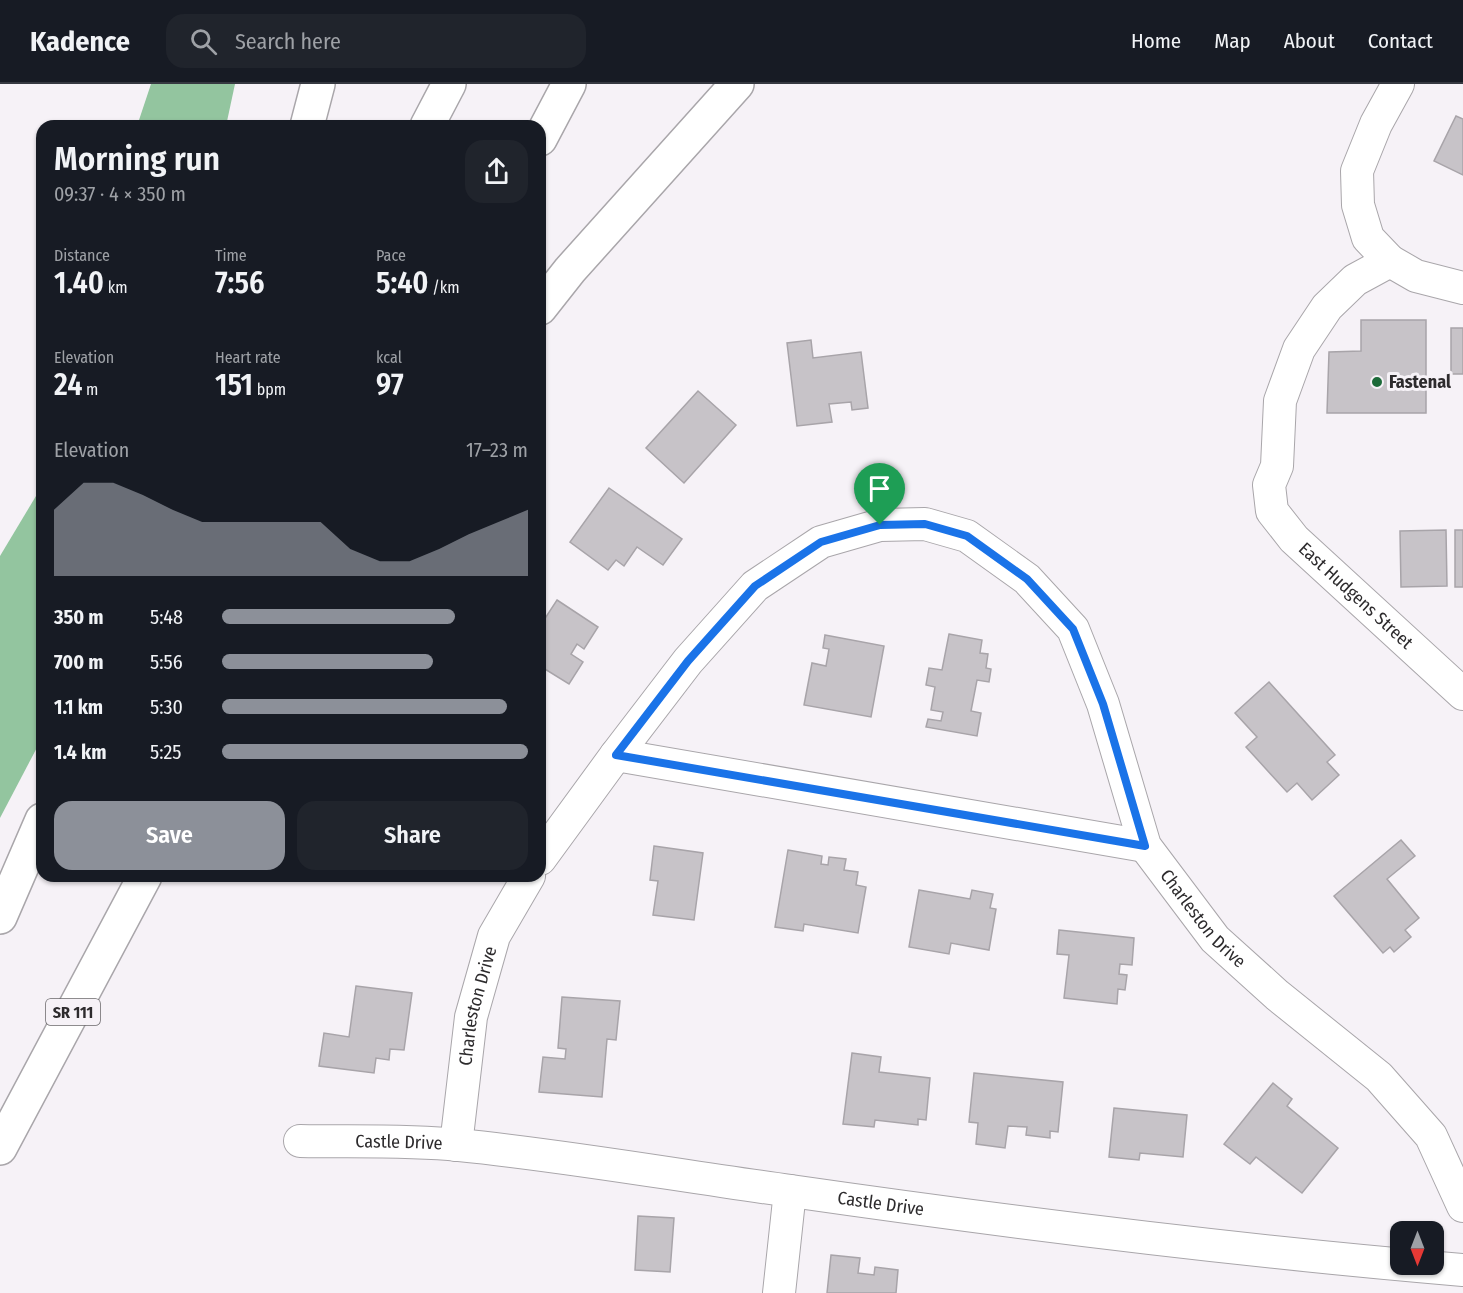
<!DOCTYPE html>
<meta charset="utf-8">
<style>
body{margin:0;font-family:"Fira Sans Condensed",sans-serif;background:#20242c;color:#f1f3f6;height:100vh;display:flex;flex-direction:column;font-size:22px;white-space:nowrap}
*{box-sizing:border-box;margin:0}
p{font-size:20px;color:#9ea1a6}
.icon{flex:none;width:33px;height:33px;fill:none;stroke:currentColor;stroke-width:2;stroke-linecap:round;stroke-linejoin:round}
.map{position:relative;flex:1;overflow:hidden}
.panel{position:absolute;left:36px;top:36px;width:510px;height:762px;display:flex;flex-direction:column;background:#171b24;border-radius:18px;box-shadow:0 2px 4px #0004}
.panel>*{flex:none}
.needle{width:39px;rotate:180deg}
.buttons{position:absolute;left:1390px;top:1137px;display:grid;gap:12px}
.buttons a{display:grid;place-items:center;width:54px;height:54px;border-radius:12px;background:#171b24;box-shadow:0 2px 4px #0004;font-size:30px}
.pin{position:absolute;display:grid;place-items:center;width:51px;height:51px;color:#fff;margin:-62px -26px;border-radius:50% 50% 50% 0;rotate:-45deg;box-shadow:0 0 6px #0007}
.pin .icon{rotate:45deg}
.round{display:grid;place-items:center;flex:none;width:63px;height:63px;border-radius:18px;background:#20242c}
.head{display:flex;align-items:center;justify-content:space-between;height:102px;padding:0 18px}
h1{font-size:33px;font-weight:600;line-height:45px}
.metrics{display:grid;grid-template-columns:repeat(3,1fr);gap:9px;height:102px;padding:6px 18px}
.metrics div{display:grid;align-content:center}
.metrics b{font-size:30px;font-weight:600}
.metrics small{font-size:16px;font-weight:400}
.metrics p{font-size:16px}
.chart{height:168px;padding:12px 18px}
.chart p{display:flex;justify-content:space-between}
.chart svg{width:100%;height:108px;margin-top:6px;fill:#8c9099;opacity:.7}
.action{display:flex;gap:12px;margin-top:auto;padding:12px 18px}
.action a{flex:1;height:69px;border-radius:18px;background:#8c9099;color:#fff;font-size:24px;font-weight:600;line-height:69px;text-align:center}
.action a+a{background:#20242c;color:#f1f3f6}
ul{padding:0 18px;list-style:none;font-size:20px}
li{display:grid;grid-template-columns:96px 72px 1fr;align-items:center;height:45px}
li i{height:15px;border-radius:8px;background:#8c9099}
header{display:flex;align-items:center;gap:36px;box-sizing:border-box;height:84px;padding:0 30px;background:#171b24;border-bottom:2px solid #363941}
header strong{font-size:28px}
nav{display:flex;gap:33px;margin-inline-start:auto;font-size:21px}
.search{width:420px;height:54px;background:#20242c;display:flex;align-items:center;gap:15px;box-sizing:border-box;padding:0 21px;border-radius:18px;color:#9ea1a6;font-size:22px}
.map>svg:first-child{display:block}
</style>
<header>
<strong>Kadence</strong>
<div class="search"><svg class="icon" aria-label="search" viewBox="0 0 24 24"><circle cx="10" cy="10" r="6"/><path d="M15 15l6 6"/></svg>Search here</div>
<nav><a>Home</a><a>Map</a><a>About</a><a>Contact</a></nav>
</header>
<div class="map">
<svg width="1463" height="1209" viewBox="0 0 1463 1209">
<rect width="100%" height="100%" fill="#f6f2f7"/>
<!-- forest -->
<g fill="#93c59f">
<path d="M151,0H235L226,42H137Z"/>
<path d="M42,402V654L0,734V472Z"/>
</g>
<!-- building -->
<g fill="#c7c3c8" stroke="#a8a4a9" stroke-width="1.5">
<path d="M1456,32L1463,35V91L1434,77Z"/>
<path d="M1361,236H1426V329H1327L1329,268L1361,267Z"/>
<rect x="1451" y="244" width="12" height="46"/>
<path d="M811,256L813,274L861,268L868,324L852,326L851,318L829,320L832,338L797,342L787,259Z"/>
<path d="M698,307L736,341L684,399L646,364Z"/>
<path d="M609,404L682,455L663,481L637,463L624,482L616,476L608,486L570,458Z"/>
<path d="M1446,446L1447,502L1401,503L1400,447Z"/>
<rect x="1455" y="446" width="8" height="57"/>
<path d="M557,516L598,543L584,565L577,560L571,570L583,578L569,600L540,582V542Z"/>
<path d="M949,550L982,556L980,569L988,570L986,584L991,585L989,598L977,596L971,627L981,629L977,652L926,643L928,635L941,637L943,628L931,626L935,603L926,601L929,584L942,586Z"/>
<path d="M825,551L884,562L871,633L804,621L812,579L826,582L829,565L823,564Z"/>
<path d="M1269,598L1335,671L1327,678L1339,691L1312,716L1297,699L1287,708L1246,663L1257,653L1235,629Z"/>
<path d="M1401,756L1415,772L1387,795L1419,834L1405,846L1411,853L1394,868L1390,863L1383,869L1334,812Z"/>
<path d="M654,762L703,769L694,836L653,831L658,797L650,796Z"/>
<path d="M788,766L822,772L821,780L828,781L829,773L846,775L844,786L858,788L856,801L866,803L858,849L804,840L803,847L775,843Z"/>
<path d="M919,806L970,815L972,806L993,810L990,824L996,825L989,866L951,859L949,870L909,863Z"/>
<path d="M1059,846L1134,854L1132,881L1120,880L1119,890L1127,891L1125,906L1118,905L1117,920L1064,914L1069,871L1057,870Z"/>
<path d="M356,902L412,909L404,966L390,965L389,976L376,974L374,989L319,982L324,949L349,953Z"/>
<path d="M562,913L620,917L616,956L607,955L602,1013L539,1008L543,973L565,975L566,965L558,964Z"/>
<path d="M852,969L881,973L879,988L930,994L926,1036L918,1035V1041L875,1036L874,1043L843,1040Z"/>
<path d="M974,989L1063,998L1058,1048L1050,1047V1054L1026,1051L1027,1043L1008,1042L1005,1064L976,1060L978,1039L969,1038Z"/>
<path d="M1273,999L1292,1015L1287,1022L1338,1064L1302,1109L1256,1073L1250,1080L1224,1060Z"/>
<path d="M1114,1024L1187,1031L1183,1073L1140,1069L1139,1076L1109,1073Z"/>
<path d="M638,1132L674,1134L670,1188L635,1186Z"/>
<path d="M831,1171L860,1174L858,1189L874,1191L875,1183L898,1186L896,1209H827Z"/>
</g>
<g fill="none" stroke-linecap="round" stroke-linejoin="round">
<defs>
<g id="minor">
<path d="M1398,0L1376,40L1357,87L1358,121L1368,154L1390,177L1416,192L1463,204"/>
<path id="s1" d="M1390,177L1355,196L1327,223L1299,265L1280,317L1277,382L1269,401L1272,427L1294,455L1463,610"/>
<path d="M616,671L1145,762"/>
<path id="s2" d="M540,775L616,671L688,577L755,502L821,458L880,441L925,440L967,452L1027,495L1073,545L1103,620L1145,762L1215,855L1277,911L1379,993L1431,1052L1463,1122"/>
<path id="s3" d="M300,1057C352,1058 407,1056 459,1061C570,1072 680,1092 791,1107C1014,1139 1238,1167 1463,1186"/>
<path id="s4" d="M456,1061L471,933L494,852L529,792"/>
<path d="M779,1209L790,1107"/>
</g>
<g id="highway">
<path d="M307,42L318,0"/>
<path d="M427,42L449,0"/>
<path d="M540,55L569,0"/>
<path d="M540,224L570,186L737,0"/>
<path d="M0,833L42,736"/>
<path d="M0,1064L145,792"/>
</g>
</defs>
<!-- minor casing -->
<use href="#minor" stroke="#a9a6aa" stroke-width="34"/>
<!-- highway casing -->
<use href="#highway" stroke="#a9a6aa" stroke-width="36"/>
<!-- minor -->
<use href="#minor" stroke="#fff" stroke-width="32"/>
<!-- highway -->
<use href="#highway" stroke="#fff" stroke-width="33"/>
</g>
<g fill="none" stroke-linecap="round" stroke-linejoin="round">
<defs>
<path id="route" d="M925,440L967,452L1027,495L1073,545L1103,620L1145,762L616,671L688,577L755,502L821,458L880,441Z"/>
</defs>
<!-- route casing -->
<use href="#route" stroke="#fff" stroke-width="12"/>
<!-- route -->
<use href="#route" stroke="#1a73e8" stroke-width="8"/>
</g>
<!-- markers -->
<circle fill="#1c6a39" stroke="#f6f2f7" stroke-width="2" cx="1377" cy="298" r="6"/>
<g text-anchor="middle" dominant-baseline="central" stroke-width="6" stroke-linejoin="round" paint-order="stroke">
<!-- shield labels -->
<rect fill="#f6f2f7" stroke="#69676a" stroke-width="1.5" x="46" y="915" width="54" height="26" rx="4.5"/>
<g font-size="16" font-weight="bold" fill="#2d2b2d">
<text x="73" y="928">SR 111</text>
</g>
<!-- poi labels -->
<g font-size="18" font-weight="bold" fill="#2d2b2d" stroke="#f6f2f7" text-anchor="start">
<text x="1389" y="298">Fastenal</text>
</g>
<!-- street labels -->
<g font-size="18" fill="#2d2b2d" stroke="#f6f2f7">
<text stroke="none"><textPath href="#s1" startOffset="416">East Hudgens Street</textPath></text>
<text stroke="none"><textPath href="#s2" startOffset="1041">Charleston Drive</textPath></text>
<text stroke="none"><textPath href="#s4" startOffset="141">Charleston Drive</textPath></text>
<text stroke="none"><textPath href="#s3" startOffset="99">Castle Drive</textPath></text>
<text stroke="none"><textPath href="#s3" startOffset="585">Castle Drive</textPath></text>
</g>
</g>
</svg>
<div class="buttons">
<a><svg class="needle" viewBox="-14 -14 28 28"><path d="M0-13l5 13h-10z" fill="#e53935"/><path d="M0 13l5-13h-10z" fill="#9ea1a6"/></svg></a>
</div>
<div class="pin" style="left:880px;top:441px;background:#1e9e55"><svg class="icon" aria-label="arrive" viewBox="0 0 24 24"><path d="M6 21V4h12l-3 4 3 4H6"/></svg></div>
<section class="panel">
<div class="head"><div><h1>Morning run</h1><p>09:37 · 4 × 350 m</p></div><a class="round"><svg class="icon" aria-label="share" viewBox="0 0 24 24"><path d="M12 15V3M7 8l5-5 5 5M5 13v7h14v-7"/></svg></a></div>
<div class="metrics">
<div><p>Distance</p><b>1.40<small> km</small></b></div>
<div><p>Time</p><b>7:56</b></div>
<div><p>Pace</p><b>5:40<small> /km</small></b></div>
</div>
<div class="metrics">
<div><p>Elevation</p><b>24<small> m</small></b></div>
<div><p>Heart rate</p><b>151<small> bpm</small></b></div>
<div><p>kcal</p><b>97</b></div>
</div>
<div class="chart"><p><span>Elevation</span>17–23 m</p>
<svg viewBox="0 0 160 44" preserveAspectRatio="none"><path d="M0 44V17L10 6L20 6L30 11L40 17L50 22L60 22L70 22L80 22L90 22L100 33L110 38L120 38L130 33L140 27L150 22L160 17V44z"/></svg>
</div>
<ul>
<li><b>350 m</b>5:48<i style="width:76%"></i></li>
<li><b>700 m</b>5:56<i style="width:69%"></i></li>
<li><b>1.1 km</b>5:30<i style="width:93%"></i></li>
<li><b>1.4 km</b>5:25<i style="width:100%"></i></li>
</ul>
<div class="action"><a>Save</a><a>Share</a></div>
</section>
</div>
